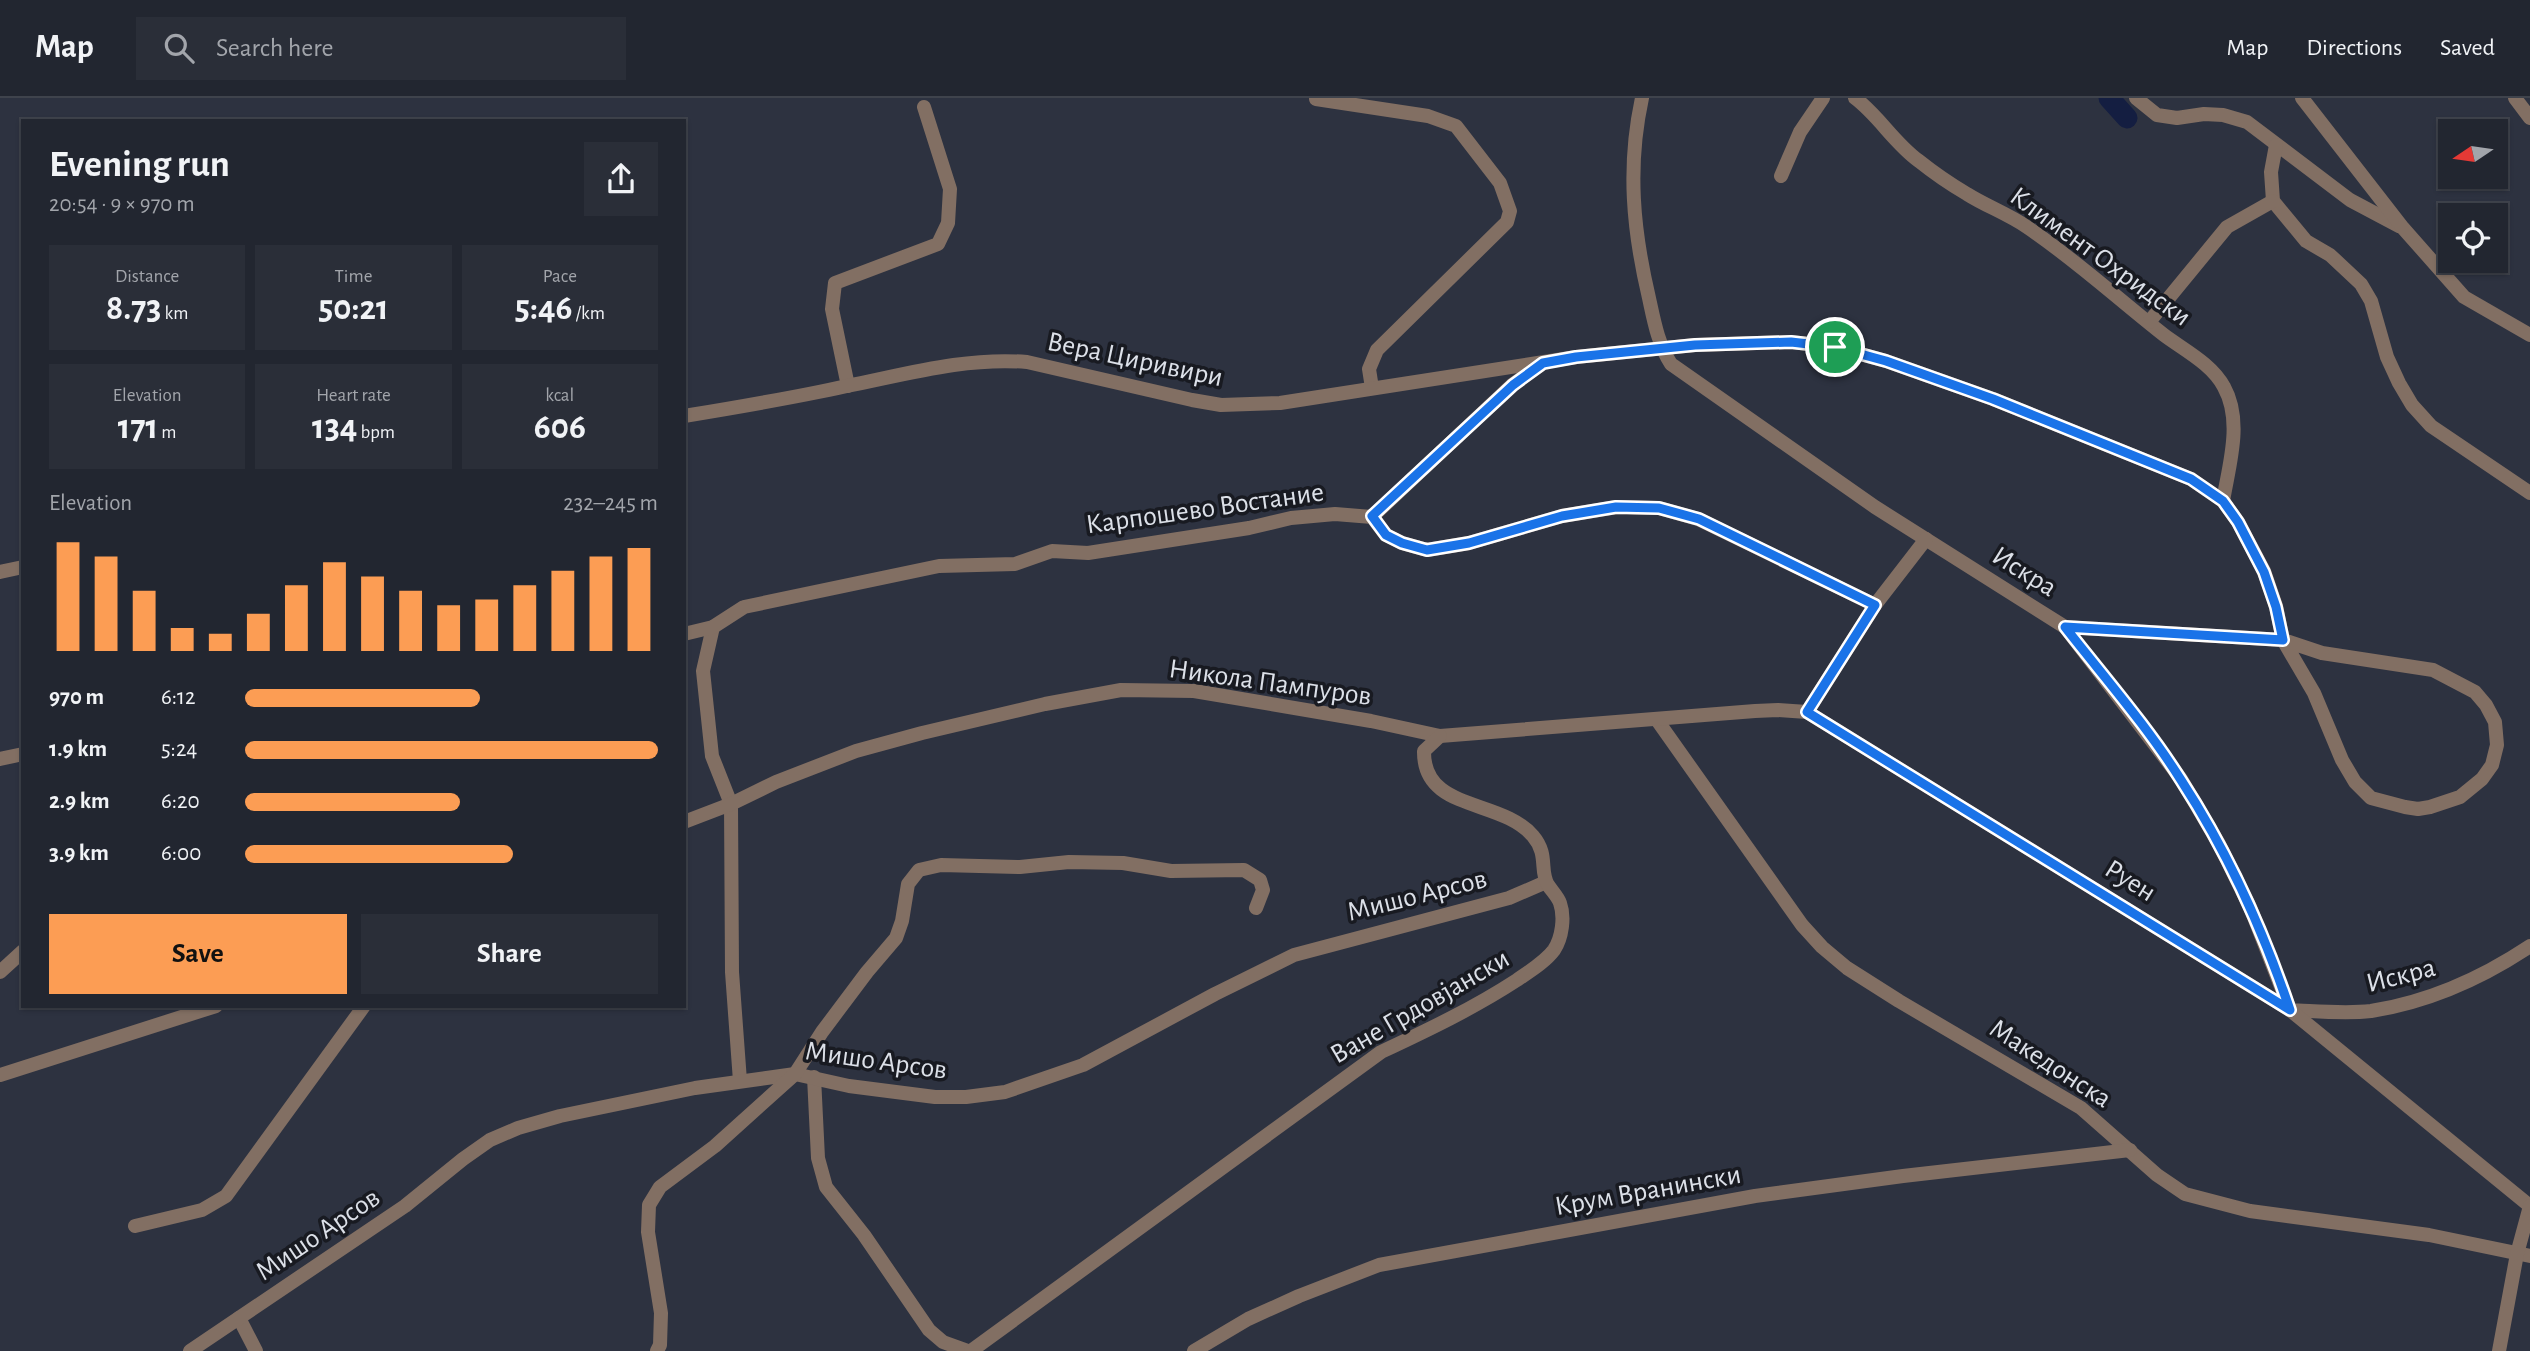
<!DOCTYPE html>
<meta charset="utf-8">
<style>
body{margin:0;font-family:"Alegreya Sans",sans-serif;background:#2a2e38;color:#f1f3f6;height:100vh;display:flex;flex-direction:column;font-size:26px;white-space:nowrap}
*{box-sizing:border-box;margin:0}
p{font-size:23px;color:#a2a5ab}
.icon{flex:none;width:38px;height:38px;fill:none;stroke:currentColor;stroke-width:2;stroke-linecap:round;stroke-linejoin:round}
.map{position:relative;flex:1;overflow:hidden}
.panel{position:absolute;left:21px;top:21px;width:665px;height:889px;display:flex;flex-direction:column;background:#222630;border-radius:0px;box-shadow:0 2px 5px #0004,0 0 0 2px #3f434c}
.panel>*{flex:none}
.needle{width:46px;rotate:257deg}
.fabs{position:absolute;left:2438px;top:21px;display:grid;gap:14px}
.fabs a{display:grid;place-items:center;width:70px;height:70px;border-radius:0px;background:#222630;box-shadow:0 2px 5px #0004,0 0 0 2px #3f434c;font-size:35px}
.pin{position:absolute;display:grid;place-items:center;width:60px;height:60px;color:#fff;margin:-30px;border:4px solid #fff;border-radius:50%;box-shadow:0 2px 7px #0007}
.round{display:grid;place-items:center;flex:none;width:74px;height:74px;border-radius:0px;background:#2a2e38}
.headline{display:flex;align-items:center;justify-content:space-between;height:119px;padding:0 28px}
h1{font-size:38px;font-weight:700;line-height:52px}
.stats{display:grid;grid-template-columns:repeat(3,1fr);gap:10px;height:119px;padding:7px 28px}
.stats div{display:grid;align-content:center;border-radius:0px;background:#2a2e38;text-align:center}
.stats b{font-size:35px;font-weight:700}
.stats small{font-size:19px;font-weight:400}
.stats p{font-size:19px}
.chart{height:196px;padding:14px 28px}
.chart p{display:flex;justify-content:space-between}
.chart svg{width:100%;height:126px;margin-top:7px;stroke:#fc9d54;stroke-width:6}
.cta{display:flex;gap:14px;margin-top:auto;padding:14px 28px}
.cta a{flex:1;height:80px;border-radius:0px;background:#fc9d54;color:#111;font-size:28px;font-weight:700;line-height:80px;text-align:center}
.cta a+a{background:#2a2e38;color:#f1f3f6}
ul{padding:0 28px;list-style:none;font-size:23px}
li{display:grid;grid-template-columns:112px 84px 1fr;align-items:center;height:52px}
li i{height:18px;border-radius:9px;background:#fc9d54}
header{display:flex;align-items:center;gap:42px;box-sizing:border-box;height:98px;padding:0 35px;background:#222630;border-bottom:2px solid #3f434c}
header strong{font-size:33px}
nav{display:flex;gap:38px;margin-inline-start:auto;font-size:24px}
.search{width:490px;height:63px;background:#2a2e38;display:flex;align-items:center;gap:18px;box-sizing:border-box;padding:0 24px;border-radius:0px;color:#a2a5ab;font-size:26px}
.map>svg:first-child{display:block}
</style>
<header>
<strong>Map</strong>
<div class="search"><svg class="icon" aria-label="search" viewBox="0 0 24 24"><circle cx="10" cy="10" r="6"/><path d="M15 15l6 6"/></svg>Search here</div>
<nav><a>Map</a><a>Directions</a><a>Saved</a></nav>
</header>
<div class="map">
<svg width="2530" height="1253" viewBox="0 0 2530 1253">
<rect width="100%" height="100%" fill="#2d3240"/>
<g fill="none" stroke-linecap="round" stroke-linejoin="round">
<!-- canal -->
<path stroke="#141e41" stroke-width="21" d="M2109,0L2127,20"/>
<!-- minor -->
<g stroke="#826f63" stroke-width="14">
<path d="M1642,0C1627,69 1633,132 1649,200C1654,223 1658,246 1671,266L1875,409L2065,529L2181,681L2219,746L2250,809L2290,912C2316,913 2344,916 2371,913C2428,904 2482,880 2530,848"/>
<path d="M1855,0C1879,18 1894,45 1919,63C1934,75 1950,86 1967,96C1986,108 2008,116 2027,129C2076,162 2118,201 2164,237C2184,252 2212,266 2224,289C2243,323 2229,367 2223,403"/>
<path d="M2136,0L2157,17L2177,20L2204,16L2223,17L2247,24L2350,102L2399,128"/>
<path d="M2302,0L2403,130L2464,199L2530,237"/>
<path d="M2515,0L2530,20"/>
<path d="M1316,1L1428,18L1456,28L1500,85L1510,113L1507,124L1377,252L1369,271L1372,290"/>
<path d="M2276,47L2271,74L2273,103L2306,143L2330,157L2361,186L2371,203L2387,259L2399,285L2412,307L2431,328L2530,395"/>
<path d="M1781,78L1800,34L1823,0"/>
<path d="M2149,224L2227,129L2273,103"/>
<path d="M848,288L832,211L835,185L938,146L948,125L950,91L924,9"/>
<path d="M684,318C739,309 793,300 847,288C907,276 966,259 1027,264L1192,302L1221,307L1280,305L1576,259L1695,247L1791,244L1835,249L1886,263L1993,301L2191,381L2223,403L2238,424L2264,473L2276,508L2283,542L2314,595L2342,662L2355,684L2371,700L2405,709L2418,711L2430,709L2460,699L2482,681L2492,667L2497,647L2495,624L2486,607L2475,594L2433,572L2322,555L2283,542L2065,529"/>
<path d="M1372,419L1512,287L1539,268"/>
<path d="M0,474L23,469"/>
<path d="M713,529L703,573L712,658L731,706L732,874L740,983"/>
<path d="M684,536L713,529L744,509L939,468L1015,466L1052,453L1088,455L1249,430L1291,420L1335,416L1372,419L1386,437L1402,445L1427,452L1469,445L1562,418L1617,409L1659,410L1698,421L1875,507"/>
<path d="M1807,614L1875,507L1926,441"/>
<path d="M1657,622L1802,827L1822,849L1847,870L1899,903L2081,1010L2157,1077L2185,1096L2250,1113L2429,1137L2530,1158"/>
<path d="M0,661L23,656"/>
<path d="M684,724L731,706L776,684L856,653L922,635L1045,606L1121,592L1194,593L1371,623L1440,638L1755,613L1778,612L1807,614L2290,912L2530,1108"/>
<path d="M0,874L23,853"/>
<path d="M0,977L216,908"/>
<path d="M814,979L818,1060L826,1089L864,1137L929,1232L943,1244L968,1253"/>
<path d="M135,1128L202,1112L226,1098L364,908"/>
<path d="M239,1220L256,1253"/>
<path d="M190,1253L405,1108L463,1061L490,1042L518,1030L560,1018L695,990L795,976L849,988L935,999H966L1005,994L1083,967L1215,896L1294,857L1509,800L1546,784"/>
<path d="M657,1253L660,1247L661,1215L648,1134L649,1107L660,1089L715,1048L795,976L822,934L867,874L896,840L902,823L908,786L919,772L941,767L1020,769L1069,764L1123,765L1171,773L1244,772L1260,782L1263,792L1256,810"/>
<path d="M971,1253L1381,954C1428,932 1474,910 1517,882C1530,873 1545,864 1554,852C1562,840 1565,819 1560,805C1558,799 1552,793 1548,787C1539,772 1549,757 1533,738C1501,700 1423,714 1424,653L1440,638"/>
<path d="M1194,1253L1248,1221L1299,1198L1379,1167L1755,1098L1903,1078L2130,1052"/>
<path d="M2499,1253L2517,1156L2530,1108"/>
</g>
</g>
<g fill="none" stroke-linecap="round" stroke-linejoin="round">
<defs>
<path id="route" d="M1791,244L1835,249L1886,263L1993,301L2191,381L2223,403L2238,424L2264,474L2276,509L2283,542L2065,529C2104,579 2147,628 2181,682C2227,753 2263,832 2290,912L1807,614L1875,507L1699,421L1659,410L1616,409L1562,418L1469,445L1427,452L1402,445L1386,437L1372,418L1513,287L1543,265L1576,259L1695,247Z"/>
</defs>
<!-- route casing -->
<use href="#route" stroke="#fff" stroke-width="14"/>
<!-- route -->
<use href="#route" stroke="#1a73e8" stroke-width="9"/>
</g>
<g text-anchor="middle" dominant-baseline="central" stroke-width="7" stroke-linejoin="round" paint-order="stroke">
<!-- street labels -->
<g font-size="28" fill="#dce0e8" stroke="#181a21">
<text transform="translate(2100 159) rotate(36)">Климент Охридски</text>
<text transform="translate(1135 262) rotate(12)">Вера Циривири</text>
<text transform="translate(1205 411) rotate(-8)">Карпошево Востание</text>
<text transform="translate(2024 474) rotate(32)">Искра</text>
<text transform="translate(1270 585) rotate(8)">Никола Пампуров</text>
<text transform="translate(2130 783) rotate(32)">Руен</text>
<text transform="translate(1417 798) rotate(-14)">Мишо Арсов</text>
<text transform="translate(2401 878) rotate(-14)">Искра</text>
<text transform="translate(1420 909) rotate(-30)">Ване Грдовјански</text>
<text transform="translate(876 963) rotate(8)">Мишо Арсов</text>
<text transform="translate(2050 966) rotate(33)">Македонска</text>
<text transform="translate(1648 1093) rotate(-10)">Крум Вранински</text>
<text transform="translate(318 1137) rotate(-34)">Мишо Арсов</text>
</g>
</g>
</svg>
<div class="fabs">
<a><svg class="needle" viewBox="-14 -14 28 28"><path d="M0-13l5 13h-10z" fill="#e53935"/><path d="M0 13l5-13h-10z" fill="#a2a5ab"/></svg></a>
<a><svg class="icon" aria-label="locate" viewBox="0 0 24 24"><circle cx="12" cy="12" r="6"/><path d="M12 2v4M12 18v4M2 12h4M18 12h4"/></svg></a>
</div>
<div class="pin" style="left:1835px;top:249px;background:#1e9e55"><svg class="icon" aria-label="arrive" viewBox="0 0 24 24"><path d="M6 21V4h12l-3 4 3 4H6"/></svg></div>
<section class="panel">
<div class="headline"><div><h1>Evening run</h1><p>20:54 · 9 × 970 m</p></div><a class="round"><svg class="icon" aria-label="share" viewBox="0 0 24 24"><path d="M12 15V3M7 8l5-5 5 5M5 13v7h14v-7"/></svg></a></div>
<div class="stats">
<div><p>Distance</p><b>8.73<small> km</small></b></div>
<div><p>Time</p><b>50:21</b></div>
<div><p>Pace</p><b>5:46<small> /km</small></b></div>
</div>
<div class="stats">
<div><p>Elevation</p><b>171<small> m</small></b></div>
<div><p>Heart rate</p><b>134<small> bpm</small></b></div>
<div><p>kcal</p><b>606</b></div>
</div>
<div class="chart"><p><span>Elevation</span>232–245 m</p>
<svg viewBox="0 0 160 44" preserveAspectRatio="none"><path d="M5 44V6M15 44V11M25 44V23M35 44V36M45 44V38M55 44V31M65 44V21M75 44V13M85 44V18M95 44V23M105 44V28M115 44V26M125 44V21M135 44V16M145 44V11M155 44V8"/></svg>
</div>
<ul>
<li><b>970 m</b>6:12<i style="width:57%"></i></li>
<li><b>1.9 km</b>5:24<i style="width:100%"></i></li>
<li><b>2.9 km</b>6:20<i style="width:52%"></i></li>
<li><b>3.9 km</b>6:00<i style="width:65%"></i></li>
</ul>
<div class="cta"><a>Save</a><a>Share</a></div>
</section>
</div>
